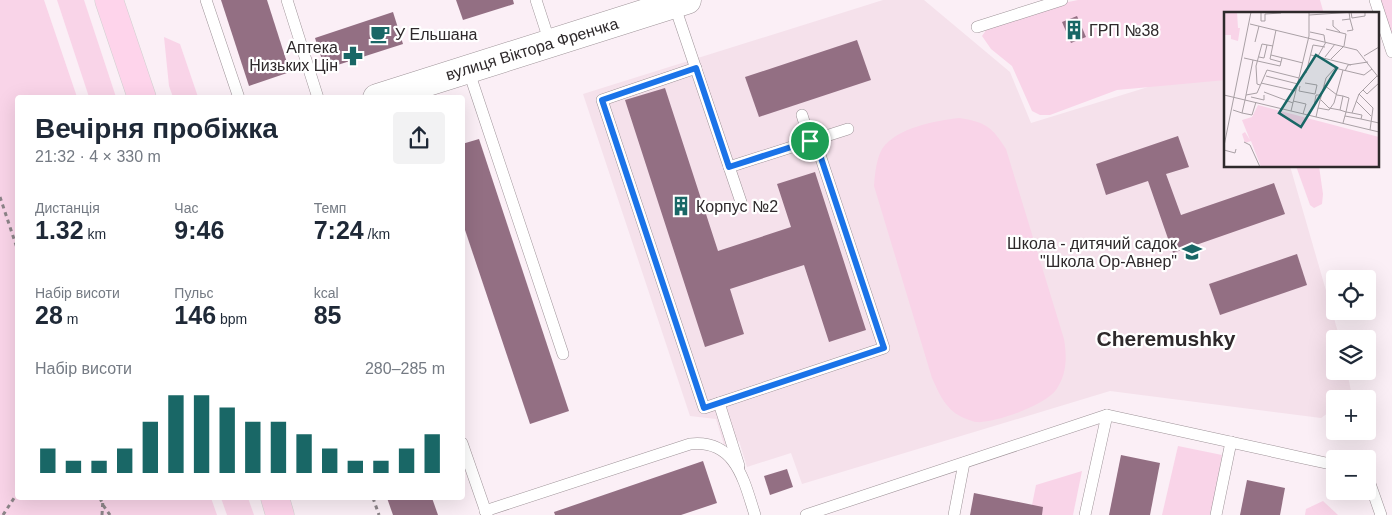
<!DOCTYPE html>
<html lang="uk">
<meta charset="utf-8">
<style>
body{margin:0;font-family:Helvetica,sans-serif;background:#f2f2f3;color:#1f2937;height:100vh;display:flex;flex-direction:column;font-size:19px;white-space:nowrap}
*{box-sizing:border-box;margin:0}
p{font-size:16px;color:#747a83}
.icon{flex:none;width:28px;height:28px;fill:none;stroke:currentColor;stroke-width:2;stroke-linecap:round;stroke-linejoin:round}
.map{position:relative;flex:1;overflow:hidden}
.sheet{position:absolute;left:15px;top:95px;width:450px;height:405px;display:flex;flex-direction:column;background:#fff;border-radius:5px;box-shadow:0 5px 20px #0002}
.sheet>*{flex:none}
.controls{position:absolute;left:1326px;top:270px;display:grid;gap:10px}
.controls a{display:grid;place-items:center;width:50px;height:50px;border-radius:5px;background:#fff;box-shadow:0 5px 20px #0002;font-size:25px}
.pin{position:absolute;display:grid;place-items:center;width:42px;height:42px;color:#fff;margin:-21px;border:2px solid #fff;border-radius:50%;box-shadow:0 1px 5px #0007}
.round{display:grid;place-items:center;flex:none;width:52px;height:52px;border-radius:5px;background:#f2f2f3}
.overview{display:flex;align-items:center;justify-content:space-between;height:85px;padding:0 20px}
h1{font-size:28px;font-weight:700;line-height:38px}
.metrics{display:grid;grid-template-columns:repeat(3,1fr);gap:8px;height:85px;padding:5px 20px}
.metrics div{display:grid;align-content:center}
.metrics b{font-size:25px;font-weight:700}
.metrics small{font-size:14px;font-weight:400}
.metrics p{font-size:14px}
.chart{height:140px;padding:10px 20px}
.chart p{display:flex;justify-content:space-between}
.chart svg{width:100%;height:90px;margin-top:5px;stroke:#196766;stroke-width:6}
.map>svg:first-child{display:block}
</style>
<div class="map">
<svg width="1392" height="515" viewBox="0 0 1392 515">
<rect width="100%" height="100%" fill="#fbeff6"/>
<!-- built -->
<path fill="#f5e1eb" d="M883,0H924L1010,72L1031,123L1226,63V166H1290L1340,339H1335V371H1347L1352,396L1349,399H1335V408L1321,418L1110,391L802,484L791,453L747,467L739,441L724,445L716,419L690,416L583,94Z"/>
<!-- green -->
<g fill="#f9d4e8">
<path d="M0,0H44L77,97L18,98V498H211L217,515H0Z"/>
<path d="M57,0H84L116,97H89Z"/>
<path d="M1078,0H1320L1324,14H1226V80L1117,90L1050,115H1040L1032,111L1012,66L991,49L982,36L995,17Z"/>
<path d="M1370,0H1392V56Z"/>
<path d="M164,37L180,44L198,97H173L169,86Z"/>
<path d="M959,118C986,122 992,127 1006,149L1064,339C1067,357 1067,374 1056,390C1045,405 994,424 976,422C970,421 959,416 955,413C943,404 938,391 932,378L874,186C875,174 876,160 882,149C897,127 936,121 959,118Z"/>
<path d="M1296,166H1319L1323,194L1322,204L1314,208L1310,205Z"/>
<path d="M1178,446L1222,455L1211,515H1162Z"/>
<path d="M1082,471L1073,515H1030L1036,485Z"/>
<path d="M221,498H248L254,515H227Z"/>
<path d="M1323,501L1338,515H1305L1306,509Z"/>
</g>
<!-- building -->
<g fill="#936f83">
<path d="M221,0H267L290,72L249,86Z"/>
<path d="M456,0H513L514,4L463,20Z"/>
<path d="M393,12L403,44L325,69L315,38Z"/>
<path d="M1077,16L1086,37L1071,43L1062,22Z"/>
<path d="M857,40L871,80L759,117L745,77Z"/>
<path d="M665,88L718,251L791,227L777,184L815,172L866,330L829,342L804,265L730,289L744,334L705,347L625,100Z"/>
<path d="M1178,136L1189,167L1166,174L1181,215L1274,183L1285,214L1173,253L1148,181L1106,195L1096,164Z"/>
<path d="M479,139L569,411L530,424L462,221V144Z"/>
<path d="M1297,254L1307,285L1220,315L1209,284Z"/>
<path d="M1121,455L1160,463L1150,515H1109Z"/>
<path d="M703,461L717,503L681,515H555L554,512Z"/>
<path d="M787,469L793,487L770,495L764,476Z"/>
<path d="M1247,480L1285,488L1280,515H1240Z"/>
<path d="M974,493L1043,507L1042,515H970Z"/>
<path d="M387,498H432L438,515H393Z"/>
</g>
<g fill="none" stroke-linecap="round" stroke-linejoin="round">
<defs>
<g id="service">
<path d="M206,0L239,98"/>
<path d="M287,0L318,98"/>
<path d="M536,0L550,43"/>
<path d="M1375,0L1392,52"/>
<path d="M674,4L741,202"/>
<path d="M977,27L1062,0"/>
<path d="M696,68L602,100L704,408L884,348L818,149L810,141L802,115"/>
<path d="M468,69L563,354"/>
<path d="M729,167L848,129"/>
<path d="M719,403L739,466"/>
<path d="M462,443L487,515"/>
<path d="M1368,478L1381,515"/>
<path d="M485,511L690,444C736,439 744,481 755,515"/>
<path d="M806,515L1107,415L1335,465"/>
<path d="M954,515L964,463"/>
<path d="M1085,515L1107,415"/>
<path d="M1216,515L1231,442"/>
</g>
<path id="tertiary" d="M377,98L687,0"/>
<g id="primary">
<path d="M109,0L142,98"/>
<path d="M275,498L280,515"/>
</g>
</defs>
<!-- service casing -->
<use href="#service" stroke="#9e9398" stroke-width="12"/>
<!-- tertiary casing -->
<use href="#tertiary" stroke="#9e9398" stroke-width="29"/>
<!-- primary casing -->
<use href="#primary" stroke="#d1d0d0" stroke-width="29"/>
<!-- path -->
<g stroke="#8c8488" stroke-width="3" stroke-dasharray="4 4" stroke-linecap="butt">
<path d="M0,197L18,251"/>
<path d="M100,498L103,505L110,515"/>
<path d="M373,498L379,515"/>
<path d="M3,515L18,492"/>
<path d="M102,515L103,498"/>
</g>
<!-- service -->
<use href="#service" stroke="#fff" stroke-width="11"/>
<!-- tertiary -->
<use href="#tertiary" stroke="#fff" stroke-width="28"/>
<!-- primary -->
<use href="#primary" stroke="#fed4eb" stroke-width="28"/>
</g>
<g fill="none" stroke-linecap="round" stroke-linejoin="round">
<defs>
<path id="route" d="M696,68L729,167L810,141L818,149L884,348L704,408L602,100Z"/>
</defs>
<!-- route casing -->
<use href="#route" stroke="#fff" stroke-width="10"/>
<!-- route -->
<use href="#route" stroke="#1a73e8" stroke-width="6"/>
</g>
<!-- icons -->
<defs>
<symbol id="building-bare" viewBox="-9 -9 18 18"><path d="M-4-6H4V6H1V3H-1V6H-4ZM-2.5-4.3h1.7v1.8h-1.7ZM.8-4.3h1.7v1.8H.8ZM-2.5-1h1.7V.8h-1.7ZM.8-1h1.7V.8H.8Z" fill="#196766" stroke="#fff" stroke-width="2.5" paint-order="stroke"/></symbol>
<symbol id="cafe-bare" viewBox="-9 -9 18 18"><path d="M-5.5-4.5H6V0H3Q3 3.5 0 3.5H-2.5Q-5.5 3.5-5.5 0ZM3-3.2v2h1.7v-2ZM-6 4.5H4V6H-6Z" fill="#196766" stroke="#fff" stroke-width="2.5" paint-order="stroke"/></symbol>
<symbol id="pharmacy-bare" viewBox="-9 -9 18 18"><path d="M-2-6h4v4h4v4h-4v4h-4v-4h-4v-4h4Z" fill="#196766" stroke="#fff" stroke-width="2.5" paint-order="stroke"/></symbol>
<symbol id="school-bare" viewBox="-9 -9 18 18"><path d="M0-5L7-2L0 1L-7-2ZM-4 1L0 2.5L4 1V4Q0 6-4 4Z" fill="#196766" stroke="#fff" stroke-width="2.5" paint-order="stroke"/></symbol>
</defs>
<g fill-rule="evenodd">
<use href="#building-bare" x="1060" y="16" width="28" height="28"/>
<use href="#cafe-bare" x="366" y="20" width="28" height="28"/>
<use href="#pharmacy-bare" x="339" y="42" width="28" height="28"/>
<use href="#building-bare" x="667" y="192" width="28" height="28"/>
<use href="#school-bare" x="1178" y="238" width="28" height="28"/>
</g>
<g text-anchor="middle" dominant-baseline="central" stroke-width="4.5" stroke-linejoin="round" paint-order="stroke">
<!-- poi labels -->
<g font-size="16" fill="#2e292b" stroke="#fff" text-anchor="start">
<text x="1089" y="30">ГРП №38</text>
<text x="395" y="34">У Ельшана</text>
<text x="338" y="47" text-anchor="end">Аптека<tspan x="338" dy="18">Низьких Цін</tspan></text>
<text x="696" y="206">Корпус №2</text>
<text x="1177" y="243" text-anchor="end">Школа - дитячий садок<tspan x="1177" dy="18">"Школа Ор-Авнер"</tspan></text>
</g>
<!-- street labels -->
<g font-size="16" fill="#2e292b" stroke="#fff">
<text transform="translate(532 49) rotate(-17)">вулиця Віктора Френчка</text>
</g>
<!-- district labels -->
<g font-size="21" font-weight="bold" fill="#2e292b" stroke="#fff">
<text x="1166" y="338">Cheremushky</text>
</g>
</g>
<!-- overview -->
<g transform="translate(1224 12)">
<rect width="155" height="155" fill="#fbeff6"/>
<path d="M0,0H13L14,16H16L14,29L7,27V23H0ZM34,93L155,125V155H37L27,129L21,131L18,122L21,120L26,128L18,108L28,105Z" fill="#f9d4e8"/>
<path fill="none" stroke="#a9a0a5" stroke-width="1" d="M37,0V9H41V2L57,1M127,0L128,6L141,4V0M85,3L130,0M109,8V14L116,20M118,8L126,7L125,0M26,12L133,38L155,66M102,17L122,22L120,34L107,47M52,18L46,47L57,50M123,19L129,18L126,7M86,20L100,23L101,30M31,30L35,14M47,43L79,51M87,43L127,53M94,44L102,30M140,44L155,35M35,45L40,46L43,33M101,45L111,32M20,46L56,54L58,46M121,59L124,53L144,50M82,61L89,33L101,35M42,64L74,72M37,71L72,79M36,73L33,72L32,54L38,32L49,34M100,73L113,83M76,74L75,79L91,82L93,73L81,71M139,78L143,82L155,71M40,80L69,91M135,82L149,96L146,118M0,83L155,120M22,83L29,48M113,83L119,84L125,86L122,100L116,98L119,84M27,85L40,88V83M21,88L22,83L33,81L43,58L75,66M97,88L105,96L116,98M69,89L82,92L79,102M132,89L147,104M90,94L92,83H97M94,96L102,66L111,56L119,58M9,98L18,101L21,88M67,99L85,24V0M18,101L28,103L32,90M128,101L138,103L137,107L155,111M121,104L137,107M92,105L94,96L105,98L110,91L119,58L140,63L148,57M119,111L122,100L128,101L135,82L153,64M20,130L26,133L36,155M0,134L27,0M0,138L11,141L12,137"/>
<path fill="#196766" fill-opacity="0.15" stroke="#196766" stroke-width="2.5" d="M92,43L113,56L77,115L55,101Z"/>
<rect width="155" height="155" fill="none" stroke="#2e292b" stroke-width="2.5"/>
</g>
</svg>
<div class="controls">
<a><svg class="icon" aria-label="locate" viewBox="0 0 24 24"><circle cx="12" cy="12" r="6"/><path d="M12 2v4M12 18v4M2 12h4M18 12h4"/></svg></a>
<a><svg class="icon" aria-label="layers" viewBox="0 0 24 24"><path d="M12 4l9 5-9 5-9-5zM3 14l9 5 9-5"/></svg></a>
<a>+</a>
<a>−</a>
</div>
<div class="pin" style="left:810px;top:141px;background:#1e9e55"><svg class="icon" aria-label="arrive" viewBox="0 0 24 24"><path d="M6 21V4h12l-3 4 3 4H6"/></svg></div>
<section class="sheet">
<div class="overview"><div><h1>Вечірня пробіжка</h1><p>21:32 · 4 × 330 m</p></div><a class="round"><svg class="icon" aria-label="share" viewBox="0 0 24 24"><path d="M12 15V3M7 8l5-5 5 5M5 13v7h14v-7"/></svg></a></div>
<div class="metrics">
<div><p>Дистанція</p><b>1.32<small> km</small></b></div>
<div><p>Час</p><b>9:46</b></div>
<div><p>Темп</p><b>7:24<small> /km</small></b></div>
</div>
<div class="metrics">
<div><p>Набір висоти</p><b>28<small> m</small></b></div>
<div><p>Пульс</p><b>146<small> bpm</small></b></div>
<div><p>kcal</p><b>85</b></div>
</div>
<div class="chart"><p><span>Набір висоти</span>280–285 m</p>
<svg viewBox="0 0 160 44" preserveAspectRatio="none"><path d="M5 44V32M15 44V38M25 44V38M35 44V32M45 44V19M55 44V6M65 44V6M75 44V12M85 44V19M95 44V19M105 44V25M115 44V32M125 44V38M135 44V38M145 44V32M155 44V25"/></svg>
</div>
</section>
</div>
